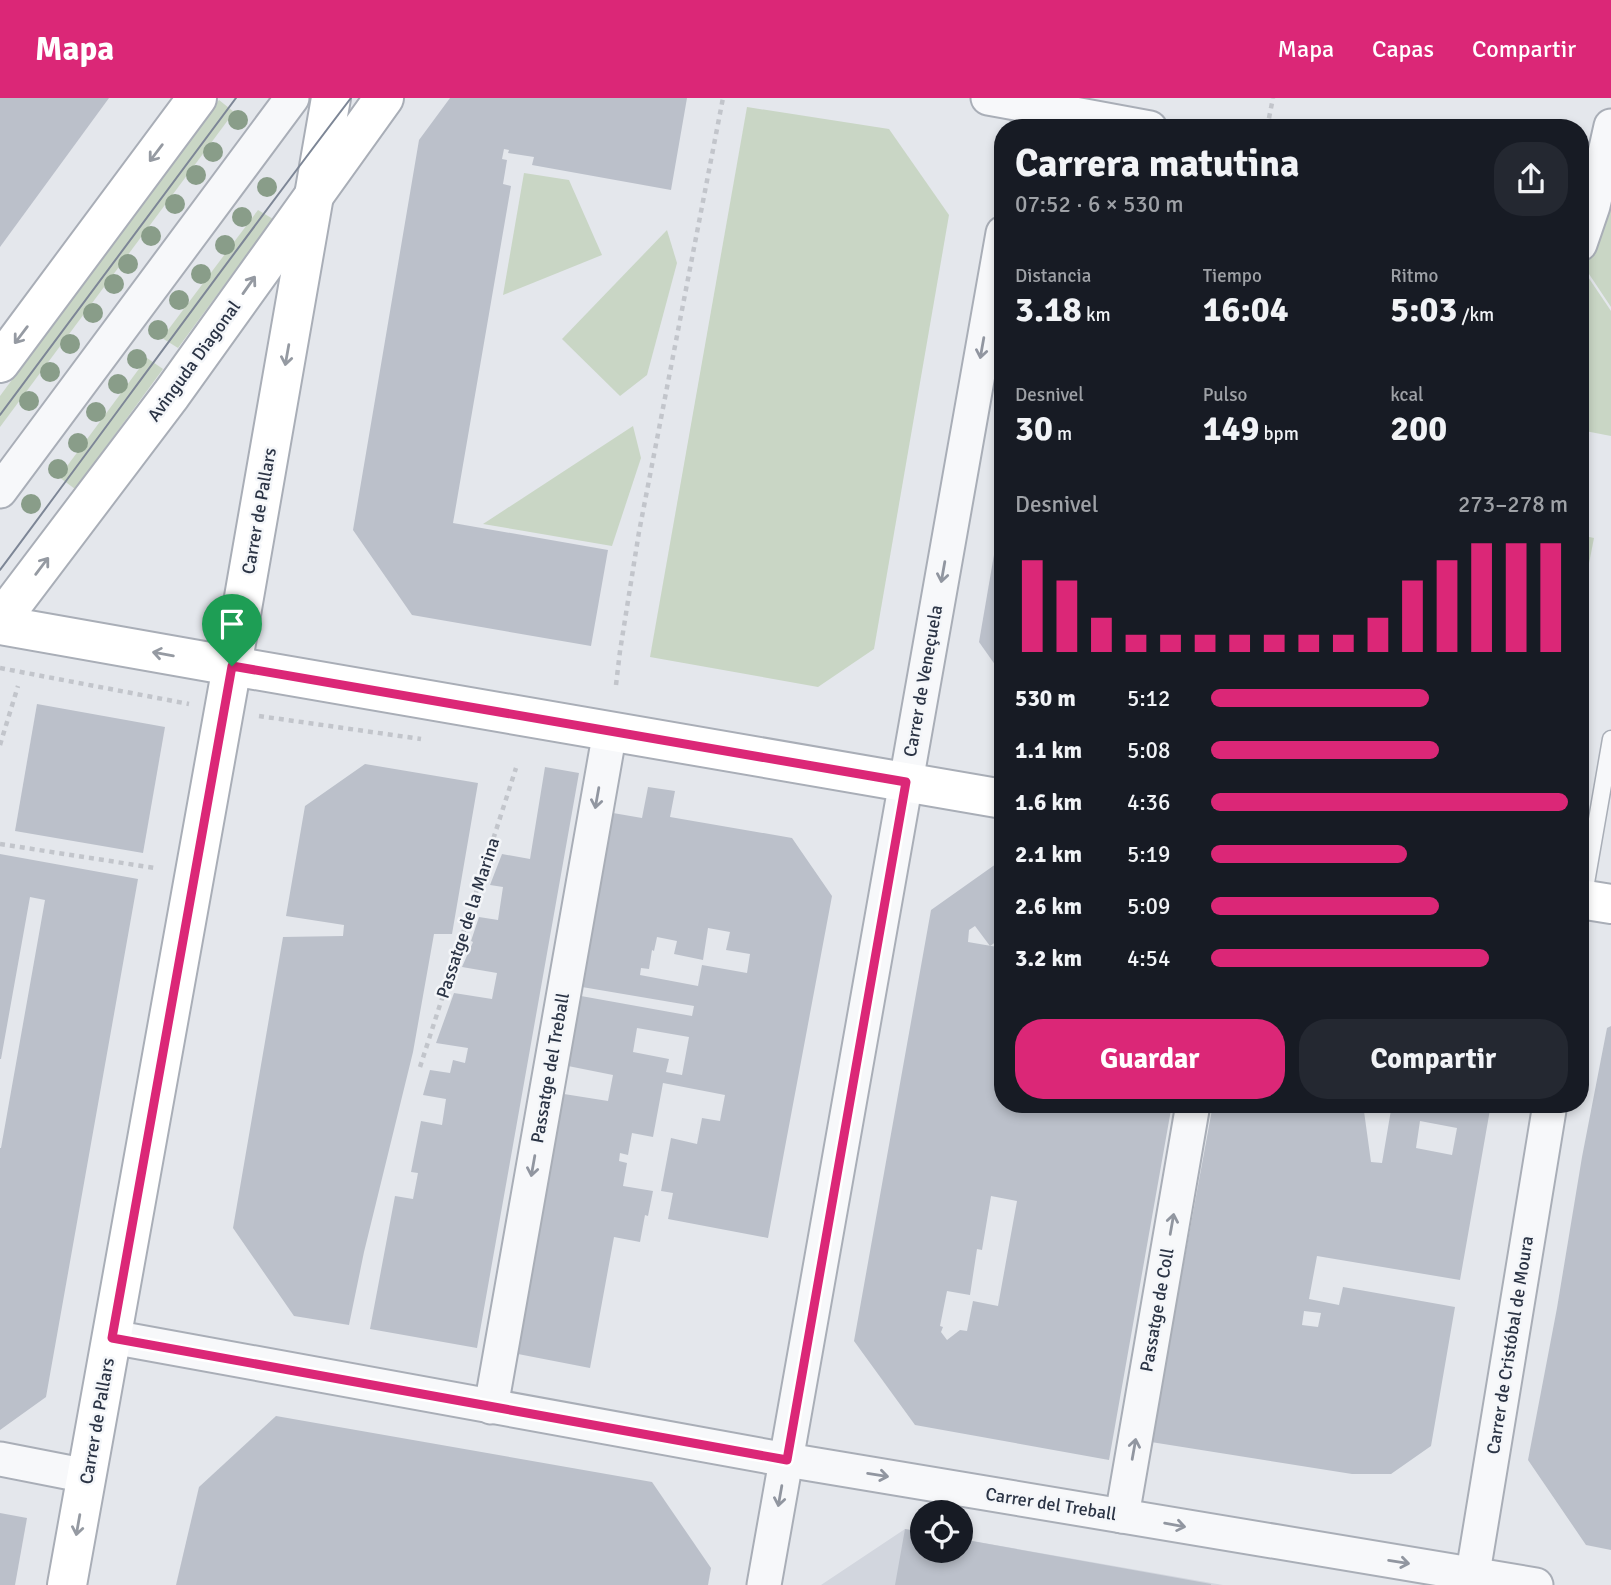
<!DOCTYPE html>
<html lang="es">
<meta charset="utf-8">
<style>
body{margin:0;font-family:Signika,sans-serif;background:#242831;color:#f1f3f6;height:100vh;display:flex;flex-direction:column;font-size:26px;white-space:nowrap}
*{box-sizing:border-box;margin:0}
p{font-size:23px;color:#9ea1a6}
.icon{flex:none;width:38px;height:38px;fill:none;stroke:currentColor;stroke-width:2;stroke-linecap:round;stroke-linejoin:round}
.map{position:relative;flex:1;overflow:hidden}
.drawer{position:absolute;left:994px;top:21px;width:595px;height:994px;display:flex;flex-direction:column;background:#171b24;border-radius:28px;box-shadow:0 4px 10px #0003}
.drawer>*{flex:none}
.tools{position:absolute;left:910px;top:1402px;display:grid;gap:14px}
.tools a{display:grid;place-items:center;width:63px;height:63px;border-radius:50%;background:#171b24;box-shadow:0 4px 10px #0003;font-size:35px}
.pin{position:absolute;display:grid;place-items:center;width:60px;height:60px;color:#fff;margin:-72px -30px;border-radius:50% 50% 50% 0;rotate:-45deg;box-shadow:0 0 7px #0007}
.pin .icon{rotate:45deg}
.round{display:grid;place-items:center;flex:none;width:74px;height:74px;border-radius:28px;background:#242831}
.head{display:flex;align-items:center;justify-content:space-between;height:119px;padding:0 21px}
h1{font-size:38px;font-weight:700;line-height:52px}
.metrics{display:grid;grid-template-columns:repeat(3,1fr);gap:10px;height:119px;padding:7px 21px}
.metrics div{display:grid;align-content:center}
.metrics b{font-size:35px;font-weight:700}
.metrics small{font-size:19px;font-weight:400}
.metrics p{font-size:19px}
.chart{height:196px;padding:14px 21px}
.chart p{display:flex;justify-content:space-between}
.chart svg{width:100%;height:126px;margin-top:7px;stroke:#db2777;stroke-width:6}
.button{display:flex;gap:14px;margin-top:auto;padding:14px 21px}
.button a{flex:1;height:80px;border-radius:28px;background:#db2777;color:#fff;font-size:28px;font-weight:700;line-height:80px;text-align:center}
.button a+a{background:#242831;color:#f1f3f6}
ul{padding:0 21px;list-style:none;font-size:23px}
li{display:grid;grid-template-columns:112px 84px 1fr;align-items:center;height:52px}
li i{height:18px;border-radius:9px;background:#db2777}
header{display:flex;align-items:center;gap:42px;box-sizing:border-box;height:98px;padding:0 35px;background:#db2777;color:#fff}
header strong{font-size:33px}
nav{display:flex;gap:38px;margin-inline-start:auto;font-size:24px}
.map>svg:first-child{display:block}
</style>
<header>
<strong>Mapa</strong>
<nav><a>Mapa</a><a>Capas</a><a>Compartir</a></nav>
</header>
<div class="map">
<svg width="1611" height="1487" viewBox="0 0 1611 1487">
<rect width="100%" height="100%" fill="#e4e7ec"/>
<!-- built -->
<path fill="#d2d6de" d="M905,1431L922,1434V1452H961V1441L1223,1487H821Z"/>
<!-- green -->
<g fill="#c9d6c5">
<path d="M219,2L234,14L0,329V298Z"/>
<path d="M747,9L889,31L949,117L874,551L818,589L650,559Z"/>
<path d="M1611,57V209L1581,164L1598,109Z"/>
<path d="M524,75L569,82L602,157L503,197Z"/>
<path d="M258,112L273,121L178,250L162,240Z"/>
<path d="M667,132L677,165L647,277L620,298L562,241Z"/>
<path d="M1580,167L1611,213V338L1580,332Z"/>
<path d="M147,260L163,271L75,391L59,379Z"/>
<path d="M633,328L641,360L612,448L483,426Z"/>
<path d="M1580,437L1594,440L1580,511Z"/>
</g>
<!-- building -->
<g fill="#bbc0ca" fill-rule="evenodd">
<path d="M0,0H109L0,149Z"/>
<path d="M450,0H687L671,92L532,67L534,59L508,55L509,52L504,51L502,61L507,62L503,86L511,88L453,425L608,452L591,548L412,517L353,432L419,42Z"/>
<path d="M1001,416H1003V578L979,544Z"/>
<path d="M37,606L165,629L143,755L15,733Z"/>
<path d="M365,666L478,685L452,836H434L413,954L364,1154L349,1227L294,1218L233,1130L283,839L343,838L344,827L286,818L305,708Z"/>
<path d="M545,669L579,675L477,1250L370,1231L395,1098L413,1101L418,1075L411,1074L421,1023L442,1027L446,1001L423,997L430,972L450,975L453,962L465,965L468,950L436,945L454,895L492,901L497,875L462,869L473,844L471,843L479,819L498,822L503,789L490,787L502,756L530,761Z"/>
<path d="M648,689L675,693L670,719L792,740L832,798L768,1140L668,1121L673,1095L661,1093L671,1040L697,1046L702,1020L720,1023L725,997L663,985L653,1039L632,1035L628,1057L620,1055L619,1063L627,1065L623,1088L653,1093L648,1118L645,1117L640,1144L614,1139L590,1270L518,1256L564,996L608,1003L613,977L568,968L581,898L692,918L694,908L582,889L613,715L642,720ZM708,830L730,834L726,852L750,856L747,875L702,867L698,888L640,877L641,870L649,871L652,852L654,853L657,839L677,843L674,856L703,862ZM637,930L689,939L682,977L666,974L669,961L633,954Z"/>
<path d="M0,756L138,781L46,1299L0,1332V1050H1L45,802L30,799L1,961H0Z"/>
<path d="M1003,761V839L990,848L975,828L969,832L968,844L1003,850V1006H1172L1109,1362L915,1327L854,1243L931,812ZM991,1098L1017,1103L998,1208L973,1203L967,1233L960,1232L947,1242L941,1234L943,1229L940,1228L947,1193L970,1197L977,1151L982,1152Z"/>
<path d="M1611,928V1452L1586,1447L1528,1362L1557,1210L1582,1059L1607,930Z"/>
<path d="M1213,1006H1363L1371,1064L1382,1065L1392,1006H1491L1460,1182L1317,1158L1309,1201L1339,1207L1343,1189L1455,1209L1431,1348L1391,1376H1352L1151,1344ZM1420,1023L1457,1030L1452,1057L1416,1050ZM1304,1213L1321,1215L1318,1229L1302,1227Z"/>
<path d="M276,1318L652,1384L711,1470L708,1487H176L199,1389Z"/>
<path d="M0,1415L27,1420L15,1487H0Z"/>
<path d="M905,1431L922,1434V1452H961V1441L1211,1486V1487H895Z"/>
</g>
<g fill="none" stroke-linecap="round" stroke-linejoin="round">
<defs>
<path id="lane" d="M1583,802L1611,641"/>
<g id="street">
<path d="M988,0L1150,30"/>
<path d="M1580,146L1593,108L1611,28"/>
<path d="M0,393L292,0"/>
<path d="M112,1239L787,1362L1536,1487"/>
<path d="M491,1309L610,633"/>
<path d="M0,1361L87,1378"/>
<path d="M1122,1418L1193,1006"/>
<path d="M764,1487L1003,135"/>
<path d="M1471,1487L1550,1006"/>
</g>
<g id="secondary">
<path d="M0,265L197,0"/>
<path d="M0,523L171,297L384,0"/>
<path d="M0,527L232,568L1003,701"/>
<path d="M1580,801L1611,806"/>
<path d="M67,1487L232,568L331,0"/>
</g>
</defs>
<!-- lane casing -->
<use href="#lane" stroke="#a9aeb7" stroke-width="19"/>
<!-- street casing -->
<use href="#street" stroke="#a9aeb7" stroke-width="37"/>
<!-- secondary casing -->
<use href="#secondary" stroke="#a9aeb7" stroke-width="42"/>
<!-- path -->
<g stroke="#c2c5cb" stroke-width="4.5" stroke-dasharray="5 5" stroke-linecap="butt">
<path d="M1267,30L1273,0"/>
<path d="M0,570L189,606"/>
<path d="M616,587L620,553L639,434L723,0"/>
<path d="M259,618L421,641"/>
<path d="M0,647L18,588"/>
<path d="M0,746L155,770"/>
<path d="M420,969L516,670"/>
</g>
<!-- lane -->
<use href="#lane" stroke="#f7f8fa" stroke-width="16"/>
<!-- street -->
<use href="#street" stroke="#f7f8fa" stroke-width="33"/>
<!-- secondary -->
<use href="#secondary" stroke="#fff" stroke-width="38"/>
<!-- tram -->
<g stroke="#7d8696" stroke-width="2">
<path d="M0,317L236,0"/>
<path d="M0,472C117,315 232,156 351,0"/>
</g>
</g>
<!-- trees -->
<g fill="#899d89">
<circle cx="238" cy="22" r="10"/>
<circle cx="213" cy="54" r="10"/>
<circle cx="196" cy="77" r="10"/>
<circle cx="267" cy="89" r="10"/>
<circle cx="175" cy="106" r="10"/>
<circle cx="242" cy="119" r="10"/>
<circle cx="151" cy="138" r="10"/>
<circle cx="225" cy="147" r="10"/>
<circle cx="128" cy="166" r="10"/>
<circle cx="201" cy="176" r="10"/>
<circle cx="114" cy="186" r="10"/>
<circle cx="179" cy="202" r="10"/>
<circle cx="93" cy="215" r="10"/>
<circle cx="158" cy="232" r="10"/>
<circle cx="70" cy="246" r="10"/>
<circle cx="137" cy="261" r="10"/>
<circle cx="50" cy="274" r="10"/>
<circle cx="118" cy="286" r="10"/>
<circle cx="29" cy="303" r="10"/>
<circle cx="96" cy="314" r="10"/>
<circle cx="78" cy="345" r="10"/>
<circle cx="58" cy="371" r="10"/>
<circle cx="31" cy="406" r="10"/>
</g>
<!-- one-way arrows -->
<defs><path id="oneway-shaft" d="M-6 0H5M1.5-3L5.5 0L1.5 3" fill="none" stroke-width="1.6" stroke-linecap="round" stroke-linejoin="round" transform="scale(1.75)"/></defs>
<g stroke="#959aa2">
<use href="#oneway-shaft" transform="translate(156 55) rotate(127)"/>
<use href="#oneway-shaft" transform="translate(249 187) rotate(-55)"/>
<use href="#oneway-shaft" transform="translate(21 237) rotate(127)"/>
<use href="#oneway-shaft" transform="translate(287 257) rotate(100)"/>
<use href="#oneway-shaft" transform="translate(42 468) rotate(-53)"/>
<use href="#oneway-shaft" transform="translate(163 556) rotate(-170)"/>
<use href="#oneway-shaft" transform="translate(78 1427) rotate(100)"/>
</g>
<g stroke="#9196a0">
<use href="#oneway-shaft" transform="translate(982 250) rotate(100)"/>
<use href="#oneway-shaft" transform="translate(943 474) rotate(100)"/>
<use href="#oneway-shaft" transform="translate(597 700) rotate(100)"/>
<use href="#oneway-shaft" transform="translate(533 1068) rotate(100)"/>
<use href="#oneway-shaft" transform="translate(1172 1126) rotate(-80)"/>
<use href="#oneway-shaft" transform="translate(1134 1351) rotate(-80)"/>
<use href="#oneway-shaft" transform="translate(878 1377) rotate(9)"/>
<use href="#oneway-shaft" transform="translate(780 1398) rotate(100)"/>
<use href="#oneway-shaft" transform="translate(1175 1427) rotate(10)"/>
<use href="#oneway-shaft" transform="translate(1399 1464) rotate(9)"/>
</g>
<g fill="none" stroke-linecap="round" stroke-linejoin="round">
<defs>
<path id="route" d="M232,568L906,684L787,1362L112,1240Z"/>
</defs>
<!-- route casing -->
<use href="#route" stroke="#fff" stroke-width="14"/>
<!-- route -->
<use href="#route" stroke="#db2777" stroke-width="9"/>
</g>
<g text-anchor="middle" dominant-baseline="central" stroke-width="5" stroke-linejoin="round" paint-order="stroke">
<!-- street labels -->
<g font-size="18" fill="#2b3445" stroke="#f4f6f9">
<text transform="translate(194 263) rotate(-54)">Avinguda Diagonal</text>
<text transform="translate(259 413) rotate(-80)">Carrer de Pallars</text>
<text transform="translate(923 583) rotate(-80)">Carrer de Veneçuela</text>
<text transform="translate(468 820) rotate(-72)">Passatge de la Marina</text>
<text transform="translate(550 970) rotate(-80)">Passatge del Treball</text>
<text transform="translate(1157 1212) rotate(-80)">Passatge de Coll</text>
<text transform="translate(1510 1247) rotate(-81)">Carrer de Cristóbal de Moura</text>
<text transform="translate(97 1323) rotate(-80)">Carrer de Pallars</text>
<text transform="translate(1051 1406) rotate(9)">Carrer del Treball</text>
</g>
</g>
</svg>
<div class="tools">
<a><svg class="icon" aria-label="locate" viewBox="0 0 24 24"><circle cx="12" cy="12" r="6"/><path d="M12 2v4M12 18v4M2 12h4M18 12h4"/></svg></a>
</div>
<div class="pin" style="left:232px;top:568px;background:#1e9e55"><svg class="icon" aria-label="arrive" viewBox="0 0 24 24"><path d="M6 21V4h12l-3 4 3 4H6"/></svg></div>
<section class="drawer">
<div class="head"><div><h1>Carrera matutina</h1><p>07:52 · 6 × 530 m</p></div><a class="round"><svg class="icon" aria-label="share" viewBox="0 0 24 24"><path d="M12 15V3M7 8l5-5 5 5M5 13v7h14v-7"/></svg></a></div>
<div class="metrics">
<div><p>Distancia</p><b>3.18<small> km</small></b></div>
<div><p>Tiempo</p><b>16:04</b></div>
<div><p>Ritmo</p><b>5:03<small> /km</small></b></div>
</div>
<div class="metrics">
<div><p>Desnivel</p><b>30<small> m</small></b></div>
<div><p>Pulso</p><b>149<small> bpm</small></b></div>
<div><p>kcal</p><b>200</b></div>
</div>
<div class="chart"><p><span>Desnivel</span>273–278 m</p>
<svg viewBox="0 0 160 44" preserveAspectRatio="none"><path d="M5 44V12M15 44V19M25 44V32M35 44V38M45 44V38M55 44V38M65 44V38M75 44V38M85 44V38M95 44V38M105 44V32M115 44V19M125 44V12M135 44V6M145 44V6M155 44V6"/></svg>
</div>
<ul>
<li><b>530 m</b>5:12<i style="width:61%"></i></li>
<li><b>1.1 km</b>5:08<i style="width:64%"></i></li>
<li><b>1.6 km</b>4:36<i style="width:100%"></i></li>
<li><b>2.1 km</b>5:19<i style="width:55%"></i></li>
<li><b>2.6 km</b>5:09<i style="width:64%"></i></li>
<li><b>3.2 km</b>4:54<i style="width:78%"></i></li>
</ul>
<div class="button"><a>Guardar</a><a>Compartir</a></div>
</section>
</div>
